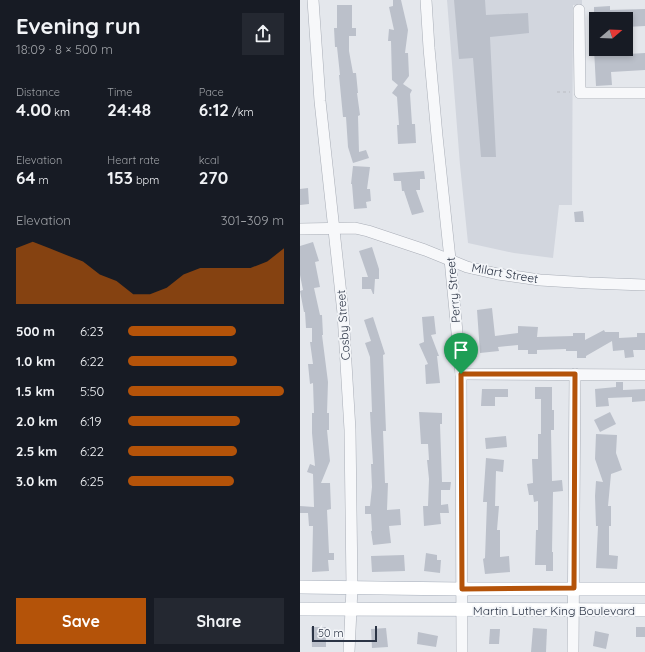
<!DOCTYPE html>
<meta charset="utf-8">
<style>
body{margin:0;font-family:Quicksand,sans-serif;background:#242831;color:#f1f3f6;height:100vh;display:flex;flex-direction:column;font-size:15px;white-space:nowrap}
*{box-sizing:border-box;margin:0}
p{font-size:13px;color:#9ea1a6}
.icon{flex:none;width:22px;height:22px;fill:none;stroke:currentColor;stroke-width:2;stroke-linecap:round;stroke-linejoin:round}
.map{position:relative;flex:1;overflow:hidden}
.drawer{display:flex;flex-direction:column;background:#171b24;width:300px}
.drawer>*{flex:none}
.needle{width:26px;rotate:71deg}
.controls{position:absolute;left:289px;top:12px;display:grid;gap:8px}
.controls a{display:grid;place-items:center;width:44px;height:44px;border-radius:0px;background:#171b24;box-shadow:0 2px 6px #0003;font-size:20px}
.scale{position:absolute;left:12px;bottom:10px;width:65px;box-sizing:border-box;padding-left:4px;border:2px solid #2b3445;border-top:0;font-size:11px;line-height:14px;white-space:nowrap;color:#2b3445;-webkit-text-stroke:3px #f4f6f9;paint-order:stroke}
.pin{position:absolute;display:grid;place-items:center;width:34px;height:34px;color:#fff;margin:-41px -17px;border-radius:50% 50% 50% 0;rotate:-45deg;box-shadow:0 0 4px #0007}
.pin .icon{rotate:45deg}
.round{display:grid;place-items:center;flex:none;width:42px;height:42px;border-radius:0px;background:#242831}
.summary{display:flex;align-items:center;justify-content:space-between;height:68px;padding:0 16px}
h1{font-size:22px;font-weight:700;line-height:30px}
.figures{display:grid;grid-template-columns:repeat(3,1fr);gap:6px;height:68px;padding:4px 16px}
.figures div{display:grid;align-content:center}
.figures b{font-size:17px;font-weight:700}
.figures small{font-size:11px;font-weight:400}
.figures p{font-size:11px}
.chart{height:112px;padding:8px 16px}
.chart p{display:flex;justify-content:space-between}
.chart svg{width:100%;height:72px;margin-top:4px;fill:#b45309;opacity:.7}
.primary-button{display:flex;gap:8px;margin-top:auto;padding:8px 16px}
.primary-button a{flex:1;height:46px;border-radius:0px;background:#b45309;color:#fff;font-size:16px;font-weight:700;line-height:46px;text-align:center}
.primary-button a+a{background:#242831;color:#f1f3f6}
ul{padding:0 16px;list-style:none;font-size:13px}
li{display:grid;grid-template-columns:64px 48px 1fr;align-items:center;height:30px}
li i{height:10px;border-radius:5px;background:#b45309}
main{display:flex;flex:1;min-height:0}
.map>svg:first-child{display:block}
</style>
<main>
<section class="drawer">
<div class="summary"><div><h1>Evening run</h1><p>18:09 · 8 × 500 m</p></div><a class="round"><svg class="icon" aria-label="share" viewBox="0 0 24 24"><path d="M12 15V3M7 8l5-5 5 5M5 13v7h14v-7"/></svg></a></div>
<div class="figures">
<div><p>Distance</p><b>4.00<small> km</small></b></div>
<div><p>Time</p><b>24:48</b></div>
<div><p>Pace</p><b>6:12<small> /km</small></b></div>
</div>
<div class="figures">
<div><p>Elevation</p><b>64<small> m</small></b></div>
<div><p>Heart rate</p><b>153<small> bpm</small></b></div>
<div><p>kcal</p><b>270</b></div>
</div>
<div class="chart"><p><span>Elevation</span>301–309 m</p>
<svg viewBox="0 0 160 44" preserveAspectRatio="none"><path d="M0 44V10L10 6L20 10L30 14L40 18L50 26L60 30L70 38L80 38L90 34L100 26L110 22L120 22L130 22L140 22L150 18L160 10V44z"/></svg>
</div>
<ul>
<li><b>500 m</b>6:23<i style="width:69%"></i></li>
<li><b>1.0 km</b>6:22<i style="width:70%"></i></li>
<li><b>1.5 km</b>5:50<i style="width:100%"></i></li>
<li><b>2.0 km</b>6:19<i style="width:72%"></i></li>
<li><b>2.5 km</b>6:22<i style="width:70%"></i></li>
<li><b>3.0 km</b>6:25<i style="width:68%"></i></li>
</ul>
<div class="primary-button"><a>Save</a><a>Share</a></div>
</section>
<div class="map">
<svg width="345" height="652" viewBox="0 0 345 652">
<rect width="100%" height="100%" fill="#e4e7ec"/>
<!-- built -->
<path fill="#d2d6de" d="M147,0H282V5H273L272,205H259L253,258L214,253L168,243L160,165Z"/>
<!-- building -->
<g fill="#bbc0ca">
<path d="M93,0H101L108,30L105,53H108L109,76L103,84L112,90L110,94L112,124H115L116,143L98,144L97,125H99L97,97L92,93L98,85L92,80L91,41H88L89,29L94,30L89,7L93,6Z"/>
<path d="M154,0H185L186,15L228,13L229,33L190,37L196,157H181L173,58L159,59Z"/>
<path d="M37,5H52V28H56V36H49V51L53,73H56L58,93H57L60,115L58,116L59,152L66,150L69,158L53,163L48,147L46,117H43L39,75H40L37,47H35L34,28H37Z"/>
<path d="M310,6V10L345,9V26L326,27V19H294V7Z"/>
<path d="M294,49H310V55L345,53V70L311,72L312,85L296,86Z"/>
<path d="M53,166L70,167L67,189H70L71,201L66,202L67,208L54,209L52,184H51Z"/>
<path d="M124,171L125,179H120V190H116L124,212L112,215L104,191H102L101,181H94L93,173Z"/>
<path d="M8,188L9,204L0,205V189Z"/>
<path d="M283,211L284,222H275L274,212Z"/>
<path d="M13,242L19,261L15,262L20,287L14,288L20,315H22L23,335H22L28,382L27,413H29V430H27L30,461L21,483H30L31,509L27,510L29,553H34V560H28L29,571L12,572L13,526H9L8,513H0V506L14,507L13,474L7,472L10,464L15,466L12,433V413H14L13,383L10,384L8,364H13L10,342H12V328H6L5,312H4L0,291L3,290L0,275V246Z"/>
<path d="M72,247L79,269V279H75L74,294H73L71,289H62V277H68L59,251Z"/>
<path d="M192,308L195,336L218,333V326L238,327L237,337L273,336V333H285V340L304,330L305,332H319V338L337,337V333H345V350H333L334,357L325,358L324,350L313,351L312,341L286,356V358H277V351H266V349L237,350V354H228V350H218V345L198,347L199,351L180,353L177,310Z"/>
<path d="M134,316L136,334L131,335L139,356H137L140,383L126,384L125,365L128,364L119,344L124,342L122,317Z"/>
<path d="M73,317L85,354L83,355L86,431H83L85,483H88L87,510L100,509L101,525L89,526L91,543L73,545L71,531H72L71,514H65V506H70L72,487L71,464H73L71,431L70,412H72L70,357L65,343L71,341L64,320Z"/>
<path d="M316,382H323V390L345,389V401L332,402V397L308,398L309,406L296,407L295,389L316,387Z"/>
<path d="M235,387H252V410H254V430H251L252,481L262,480L263,491L253,492L252,552H253V571H246V565H235L236,530H238V501L234,502L233,495H229L227,484L233,483L232,459H238V434H241V399H235Z"/>
<path d="M182,389H208V397H195V406H181Z"/>
<path d="M119,412L142,413V424H140L142,482H151L150,490H141V505L148,504L149,513H140L141,524L124,526L123,506H128L129,479L127,460H129L128,444H121Z"/>
<path d="M310,412L316,424L300,432L294,420Z"/>
<path d="M296,434L317,435L316,453L322,470L311,474L308,506H311V526H309V555L318,556L317,569L296,568L298,526H296L295,496L296,481L303,482L295,459Z"/>
<path d="M206,436L207,447L186,449L185,438Z"/>
<path d="M186,458L204,460L203,472L196,471L195,506H199L197,530H200V557L209,556L210,572L185,574L183,559L185,558L187,502H183Z"/>
<path d="M126,553L137,555V560H141L140,573L124,571Z"/>
<path d="M104,555L105,571L72,572L71,556Z"/>
<path d="M11,627H26V647H12Z"/>
<rect x="336" y="627" width="9" height="10"/>
<path d="M86,628L88,647L72,648L71,629Z"/>
<path d="M233,628L247,629L246,652H231Z"/>
<path d="M190,629H200L199,644H189Z"/>
<path d="M295,631L309,634L306,649L293,646Z"/>
<path d="M118,632L138,636L136,647L117,644Z"/>
</g>
<g fill="none" stroke-linecap="round" stroke-linejoin="round">
<defs>
<g id="minor">
<path d="M13,0L20,101L43,313L50,430L52,588L49,652"/>
<path d="M126,0L129,48L137,136L150,259L161,374L162,652"/>
<path d="M279,10L280,93H345"/>
<path d="M0,229L55,228L68,231L125,250L167,267L198,274L240,280L289,283L345,285"/>
<path d="M161,374L345,375"/>
<path d="M273,652L275,374"/>
</g>
<g id="major">
<path d="M0,587L162,589H345"/>
<path d="M0,609L345,610"/>
</g>
</defs>
<!-- minor casing -->
<use href="#minor" stroke="#a9aeb7" stroke-width="12"/>
<!-- major casing -->
<use href="#major" stroke="#a3abb8" stroke-width="14"/>
<!-- path -->
<path stroke="#c2c5cb" stroke-width="1.5" stroke-dasharray="3 3" stroke-linecap="butt" d="M257,92H270"/>
<!-- minor -->
<use href="#minor" stroke="#f7f8fa" stroke-width="11"/>
<!-- major -->
<use href="#major" stroke="#fff" stroke-width="13"/>
</g>
<g fill="none" stroke-linecap="round" stroke-linejoin="round">
<defs>
<path id="route" d="M161,374H275L274,588L162,589Z"/>
</defs>
<!-- route casing -->
<use href="#route" stroke="#fff" stroke-width="8"/>
<!-- route -->
<use href="#route" stroke="#b45309" stroke-width="5"/>
</g>
<g text-anchor="middle" dominant-baseline="central" stroke-width="3.5" stroke-linejoin="round" paint-order="stroke">
<!-- street labels -->
<g font-size="12" fill="#2b3445" stroke="#f4f6f9">
<text transform="translate(205 273) rotate(10)">Milart Street</text>
<text transform="translate(153 290) rotate(-95)">Perry Street</text>
<text transform="translate(43 325) rotate(-94)">Cosby Street</text>
<text x="254" y="610">Martin Luther King Boulevard</text>
</g>
</g>
</svg>
<div class="controls">
<a><svg class="needle" viewBox="-14 -14 28 28"><path d="M0-13l5 13h-10z" fill="#e53935"/><path d="M0 13l5-13h-10z" fill="#9ea1a6"/></svg></a>
</div>
<div class="scale">50 m</div>
<div class="pin" style="left:161px;top:374px;background:#1e9e55"><svg class="icon" aria-label="arrive" viewBox="0 0 24 24"><path d="M6 21V4h12l-3 4 3 4H6"/></svg></div>
</div>
</main>
